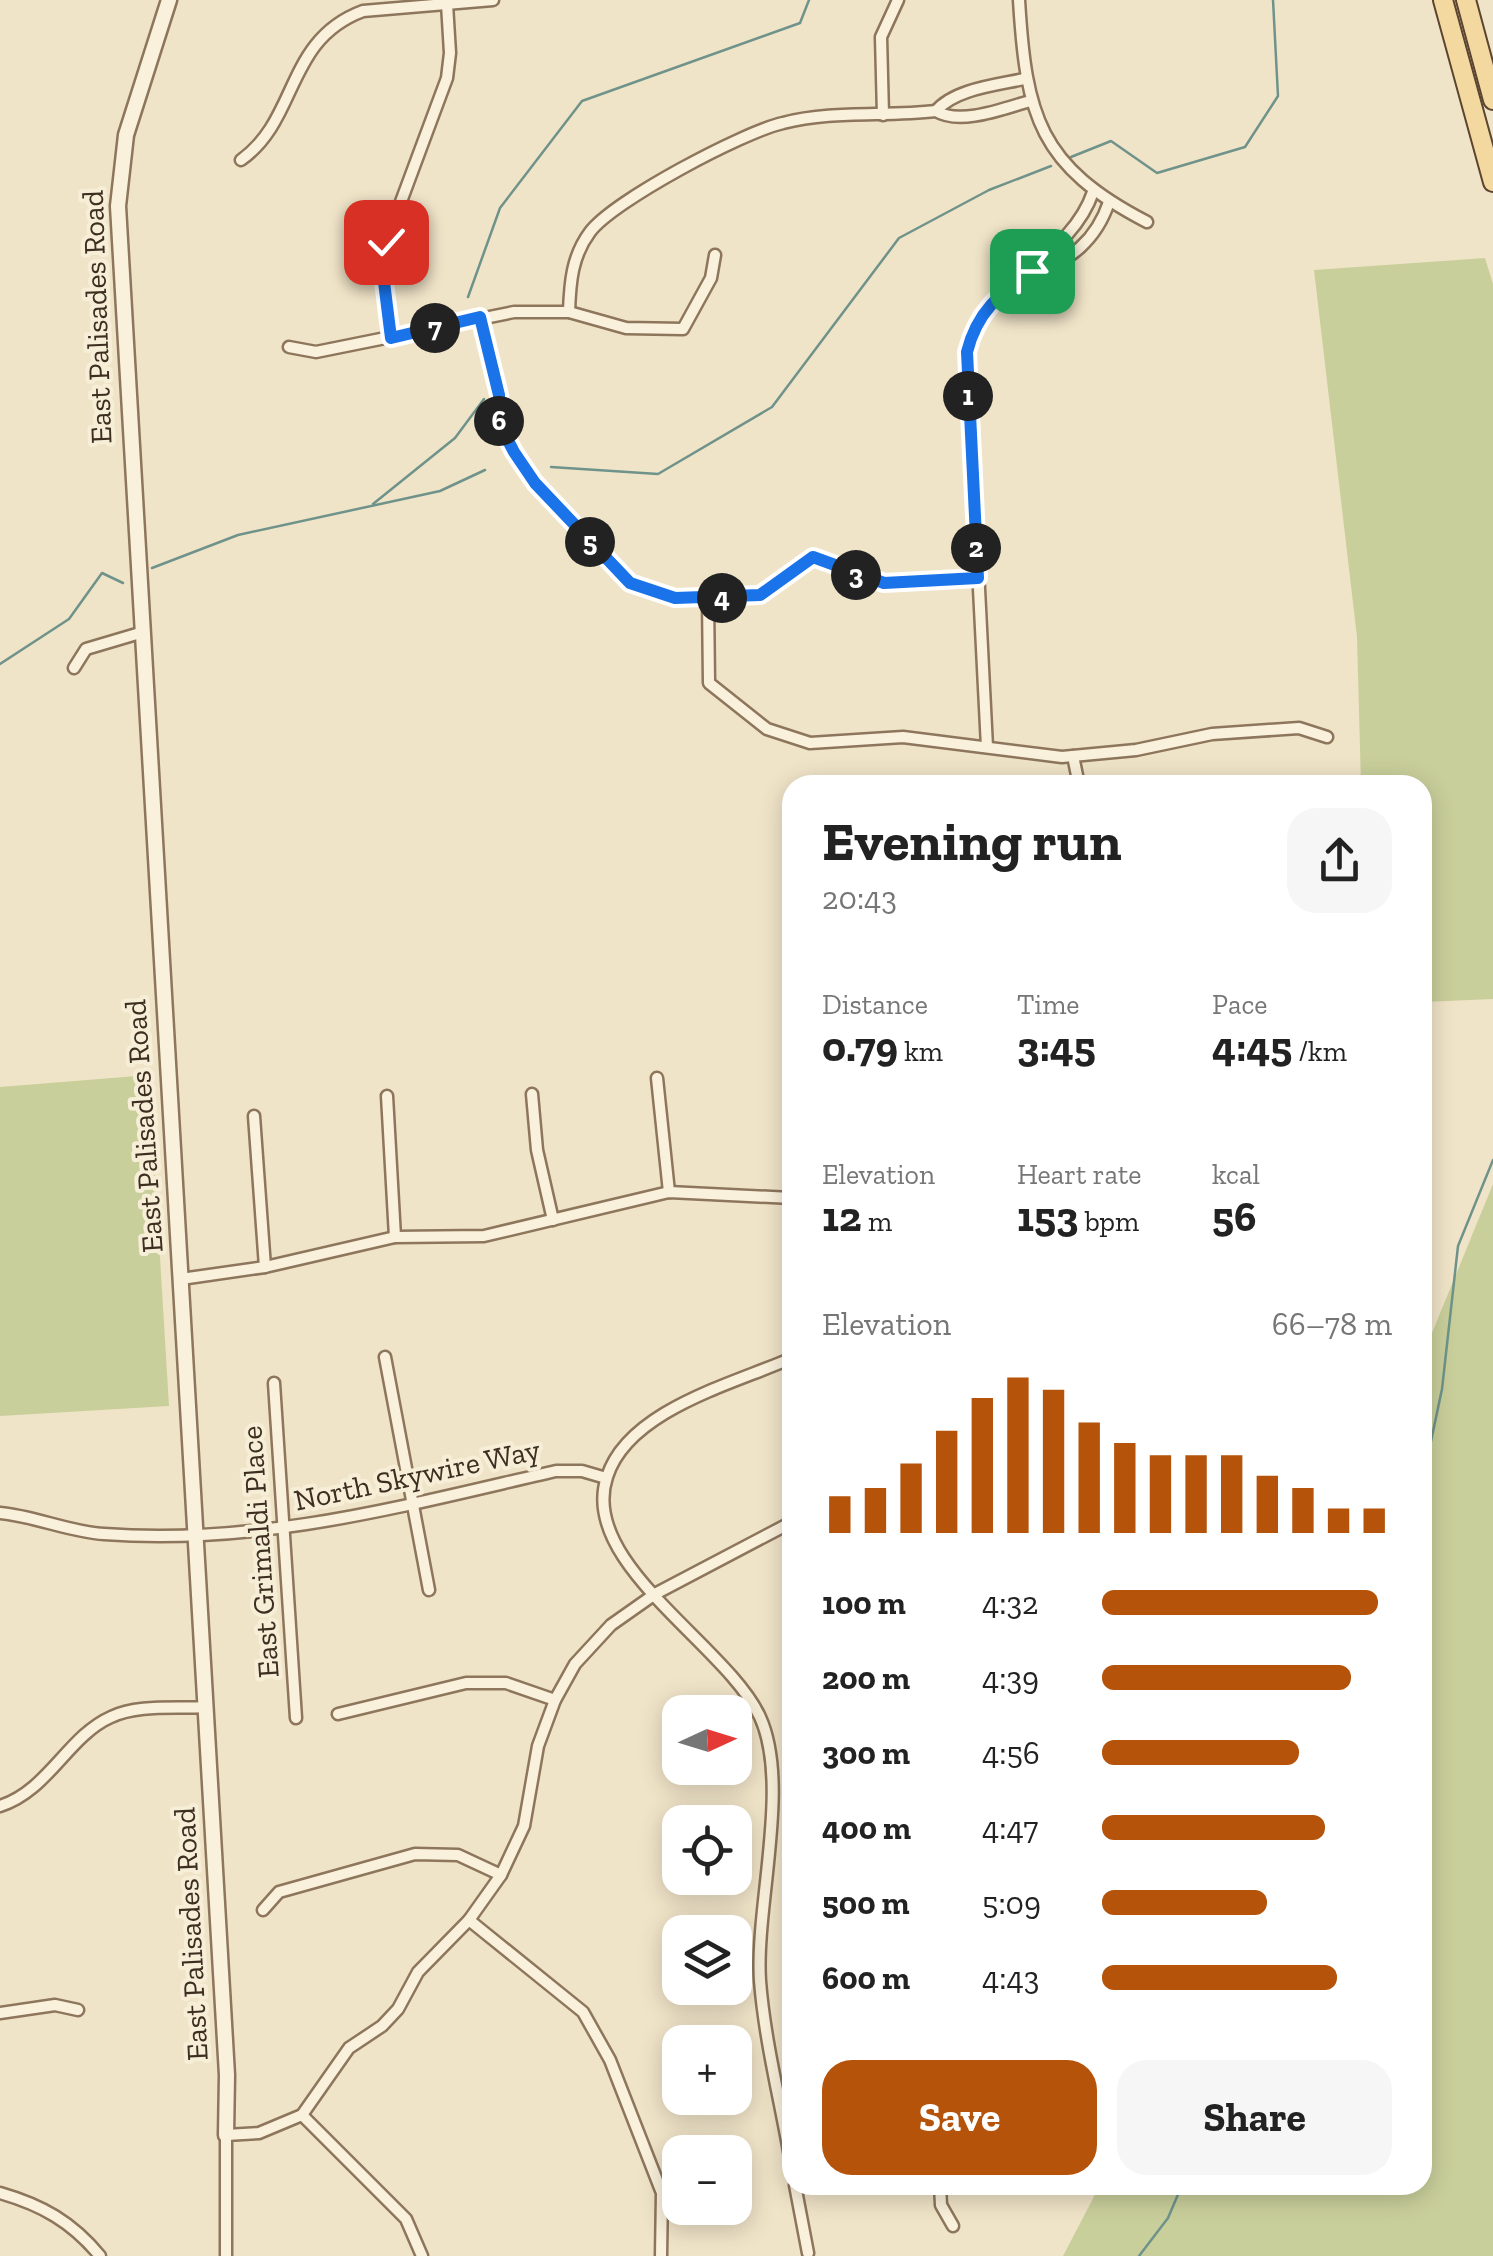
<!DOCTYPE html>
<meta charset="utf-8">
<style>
body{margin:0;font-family:"Zilla Slab",serif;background:#f6f6f6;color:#222;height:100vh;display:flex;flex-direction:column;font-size:38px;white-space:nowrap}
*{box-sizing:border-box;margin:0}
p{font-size:32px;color:#767676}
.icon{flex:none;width:55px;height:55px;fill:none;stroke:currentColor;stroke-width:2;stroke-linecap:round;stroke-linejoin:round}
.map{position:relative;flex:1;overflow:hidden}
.drawer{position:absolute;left:782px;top:775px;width:650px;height:1420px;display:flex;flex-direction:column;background:#fff;border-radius:30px;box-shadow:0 5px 25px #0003}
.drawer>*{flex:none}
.needle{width:65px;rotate:86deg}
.buttons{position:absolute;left:662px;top:1695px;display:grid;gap:20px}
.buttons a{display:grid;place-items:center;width:90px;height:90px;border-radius:20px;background:#fff;box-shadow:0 5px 25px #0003;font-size:50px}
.pin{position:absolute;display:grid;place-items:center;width:85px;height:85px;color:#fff;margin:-42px;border-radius:20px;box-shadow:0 5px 15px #0006}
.km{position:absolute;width:50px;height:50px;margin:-25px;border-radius:50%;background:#222;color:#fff;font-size:28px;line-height:50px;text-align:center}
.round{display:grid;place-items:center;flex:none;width:105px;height:105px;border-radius:30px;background:#f6f6f6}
.overview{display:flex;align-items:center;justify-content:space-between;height:170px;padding:0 40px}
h1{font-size:55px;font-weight:800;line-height:75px}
.metrics{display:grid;grid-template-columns:repeat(3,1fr);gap:15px;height:170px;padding:10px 40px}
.metrics div{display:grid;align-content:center}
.metrics b{font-size:42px;font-weight:800}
.metrics small{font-size:28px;font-weight:400}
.metrics p{font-size:28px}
.chart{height:280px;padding:20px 40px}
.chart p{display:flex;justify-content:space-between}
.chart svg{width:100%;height:180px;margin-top:10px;stroke:#b45309;stroke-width:6}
.cta{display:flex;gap:20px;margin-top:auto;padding:20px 40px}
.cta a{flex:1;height:115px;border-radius:30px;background:#b45309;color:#fff;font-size:40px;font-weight:800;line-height:115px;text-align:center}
.cta a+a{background:#f6f6f6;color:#222}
ul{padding:0 40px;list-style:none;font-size:32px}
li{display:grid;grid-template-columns:160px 120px 1fr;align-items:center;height:75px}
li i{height:25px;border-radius:12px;background:#b45309}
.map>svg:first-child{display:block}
</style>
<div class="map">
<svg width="1493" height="2256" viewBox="0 0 1493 2256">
<rect width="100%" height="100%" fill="#f0e4c8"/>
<!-- green -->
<g fill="#c9cf9b">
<path d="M1485,258L1493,284V999L1423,1002L1422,785H1361L1357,637L1314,270Z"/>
<path d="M149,1075L169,1406L0,1416V1087Z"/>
<path d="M1493,1184V2256H1063L1100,2185H1422L1423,1355Z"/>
</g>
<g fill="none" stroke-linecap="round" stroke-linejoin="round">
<!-- stream -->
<g stroke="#6f938a" stroke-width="2.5">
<path d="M1071,157L1111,141L1157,173L1245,147L1278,96L1273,0"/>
<path d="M468,297L500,208L582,101L800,23L809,0"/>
<path d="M551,467L658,474L772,407L899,238L989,190L1051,166"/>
<path d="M373,504L455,438L484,399"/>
<path d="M152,568L238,535L440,491L485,470"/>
<path d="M0,664L69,619L102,573L123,583"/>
<path d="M1422,1484L1442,1389L1458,1246L1493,1160"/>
<path d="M1139,2256L1168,2218L1182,2185"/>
</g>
<defs>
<g id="minor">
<path d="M1019,0C1026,116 1039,166 1147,222"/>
<path d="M936,111C954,89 997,85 1024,79"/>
<path d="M883,115L881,37L898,0"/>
<path d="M241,160C299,119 285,40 363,11L493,0"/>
<path d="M1032,271C1070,264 1097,238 1109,202"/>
<path d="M569,312C570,282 572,256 590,232C613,201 743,132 783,123C832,110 885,117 936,111C960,126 1005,108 1030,101"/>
<path d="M480,317L499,395L500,425L514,452L535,483L630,583L675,598L760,595L813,557L884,583L978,578"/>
<path d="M391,339L383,274L386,242L447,78L450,53L447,4"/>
<path d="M289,347L316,352L514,312H569L626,328L683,329L711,278L715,255"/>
<path d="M708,599L709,683L767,729L810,743L903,737L1062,757L1136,750L1212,734L1299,728L1327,737"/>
<path d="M74,668L86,649L140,633"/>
<path d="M987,747L967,351C986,280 1070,260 1093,192"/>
<path d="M1073,756L1079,785"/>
<path d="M657,1078L669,1192"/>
<path d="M532,1094L537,1150L553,1220"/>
<path d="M387,1096L395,1237"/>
<path d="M254,1116L265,1267"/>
<path d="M181,1279L265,1267L395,1237L484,1236L669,1192L792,1198"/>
<path d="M385,1357L429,1590"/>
<path d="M792,1358C733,1384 628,1410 607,1477C578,1563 727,1645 760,1717C791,1785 755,1906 760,1981C765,2044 782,2107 792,2169"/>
<path d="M274,1383L296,1718"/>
<path d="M0,1513C35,1516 69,1532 104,1534C259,1546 407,1505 556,1471H582L606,1478"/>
<path d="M338,1714L466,1683H506L555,1700"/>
<path d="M0,1806C48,1791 68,1736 111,1717C138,1704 176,1709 206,1707"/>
<path d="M263,1910L279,1892L415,1854L458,1855L501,1875"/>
<path d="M469,1920L583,2012L610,2060L662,2193L661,2256"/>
<path d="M0,2013L55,2005L78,2010"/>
<path d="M302,2115L406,2219L422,2256"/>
<path d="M795,2185L808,2253"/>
<path d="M940,2185L941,2205L953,2226"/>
<path d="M0,2193C42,2205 72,2222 100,2256"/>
<path d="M226,2256V2135L259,2133L302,2115L349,2048L382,2026L398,2009L418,1972L469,1920L501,1875L524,1826L538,1746L555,1700L575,1664L611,1625L655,1594L792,1522"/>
</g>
<path id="tertiary" d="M169,0L126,135L118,206L227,2075L226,2135"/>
<g id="primary">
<path d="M1443,0L1493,182"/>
<path d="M1466,0L1493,100"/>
</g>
</defs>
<!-- minor casing -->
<use href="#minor" stroke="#8d765c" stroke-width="15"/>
<!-- tertiary casing -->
<use href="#tertiary" stroke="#8d765c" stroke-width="19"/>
<!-- primary casing -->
<use href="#primary" stroke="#5b4430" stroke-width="22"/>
<!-- minor -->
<use href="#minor" stroke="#faf1dc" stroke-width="10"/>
<!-- tertiary -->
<use href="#tertiary" stroke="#faf1dc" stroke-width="14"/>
<!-- primary -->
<use href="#primary" stroke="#f3d9a0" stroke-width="18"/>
</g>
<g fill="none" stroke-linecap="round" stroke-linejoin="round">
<defs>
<path id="route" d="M386,242L383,274L391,338L480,317L499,395L500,425L514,452L535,483L630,583L675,598L760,595L813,557L884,583L978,578L967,352C977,312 999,294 1032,271"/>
</defs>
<!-- route casing -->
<use href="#route" stroke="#fff" stroke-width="20"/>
<!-- route -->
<use href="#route" stroke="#1a73e8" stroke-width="12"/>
</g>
<g text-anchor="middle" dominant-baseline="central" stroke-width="8" stroke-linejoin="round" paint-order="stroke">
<!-- street labels -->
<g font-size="30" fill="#3d2e20" stroke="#f7eed8">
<text transform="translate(97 317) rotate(-92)">East Palisades Road</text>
<text transform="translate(144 1126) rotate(-94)">East Palisades Road</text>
<text transform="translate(417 1475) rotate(-12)">North Skywire Way</text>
<text transform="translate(260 1552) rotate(-94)">East Grimaldi Place</text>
<text transform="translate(191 1934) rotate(-93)">East Palisades Road</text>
</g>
</g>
</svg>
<div class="buttons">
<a><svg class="needle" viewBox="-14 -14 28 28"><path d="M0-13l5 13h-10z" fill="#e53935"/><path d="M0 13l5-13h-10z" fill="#767676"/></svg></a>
<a><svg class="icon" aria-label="locate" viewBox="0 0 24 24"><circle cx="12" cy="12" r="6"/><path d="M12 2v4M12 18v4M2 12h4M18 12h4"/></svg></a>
<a><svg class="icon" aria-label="layers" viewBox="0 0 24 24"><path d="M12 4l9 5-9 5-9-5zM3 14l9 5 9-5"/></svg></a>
<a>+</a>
<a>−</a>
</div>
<div class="pin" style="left:1032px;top:271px;background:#1e9e55"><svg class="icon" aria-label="arrive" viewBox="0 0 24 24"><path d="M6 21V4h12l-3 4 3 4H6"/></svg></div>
<div class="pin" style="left:386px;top:242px;background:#d93025"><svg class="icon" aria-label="check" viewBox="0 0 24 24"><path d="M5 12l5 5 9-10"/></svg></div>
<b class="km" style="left:968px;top:396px">1</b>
<b class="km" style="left:976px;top:548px">2</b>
<b class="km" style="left:856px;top:575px">3</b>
<b class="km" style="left:722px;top:598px">4</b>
<b class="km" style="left:590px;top:542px">5</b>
<b class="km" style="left:499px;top:421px">6</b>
<b class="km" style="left:435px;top:328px">7</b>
<section class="drawer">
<div class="overview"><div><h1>Evening run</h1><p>20:43</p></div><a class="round"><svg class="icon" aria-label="share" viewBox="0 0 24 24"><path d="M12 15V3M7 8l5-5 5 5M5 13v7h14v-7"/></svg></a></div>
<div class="metrics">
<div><p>Distance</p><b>0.79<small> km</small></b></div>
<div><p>Time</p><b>3:45</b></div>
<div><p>Pace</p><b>4:45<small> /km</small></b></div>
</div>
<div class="metrics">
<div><p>Elevation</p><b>12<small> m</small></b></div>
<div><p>Heart rate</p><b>153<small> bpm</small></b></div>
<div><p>kcal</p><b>56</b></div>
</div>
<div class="chart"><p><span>Elevation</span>66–78 m</p>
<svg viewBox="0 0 160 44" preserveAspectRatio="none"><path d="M5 44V35M15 44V33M25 44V27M35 44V19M45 44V11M55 44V6M65 44V9M75 44V17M85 44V22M95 44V25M105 44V25M115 44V25M125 44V30M135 44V33M145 44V38M155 44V38"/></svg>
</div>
<ul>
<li><b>100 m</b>4:32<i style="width:95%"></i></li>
<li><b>200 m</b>4:39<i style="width:86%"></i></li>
<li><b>300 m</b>4:56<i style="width:68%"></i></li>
<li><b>400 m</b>4:47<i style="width:77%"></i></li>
<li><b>500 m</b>5:09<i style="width:57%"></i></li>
<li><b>600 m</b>4:43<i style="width:81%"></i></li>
</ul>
<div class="cta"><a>Save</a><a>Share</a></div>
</section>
</div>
